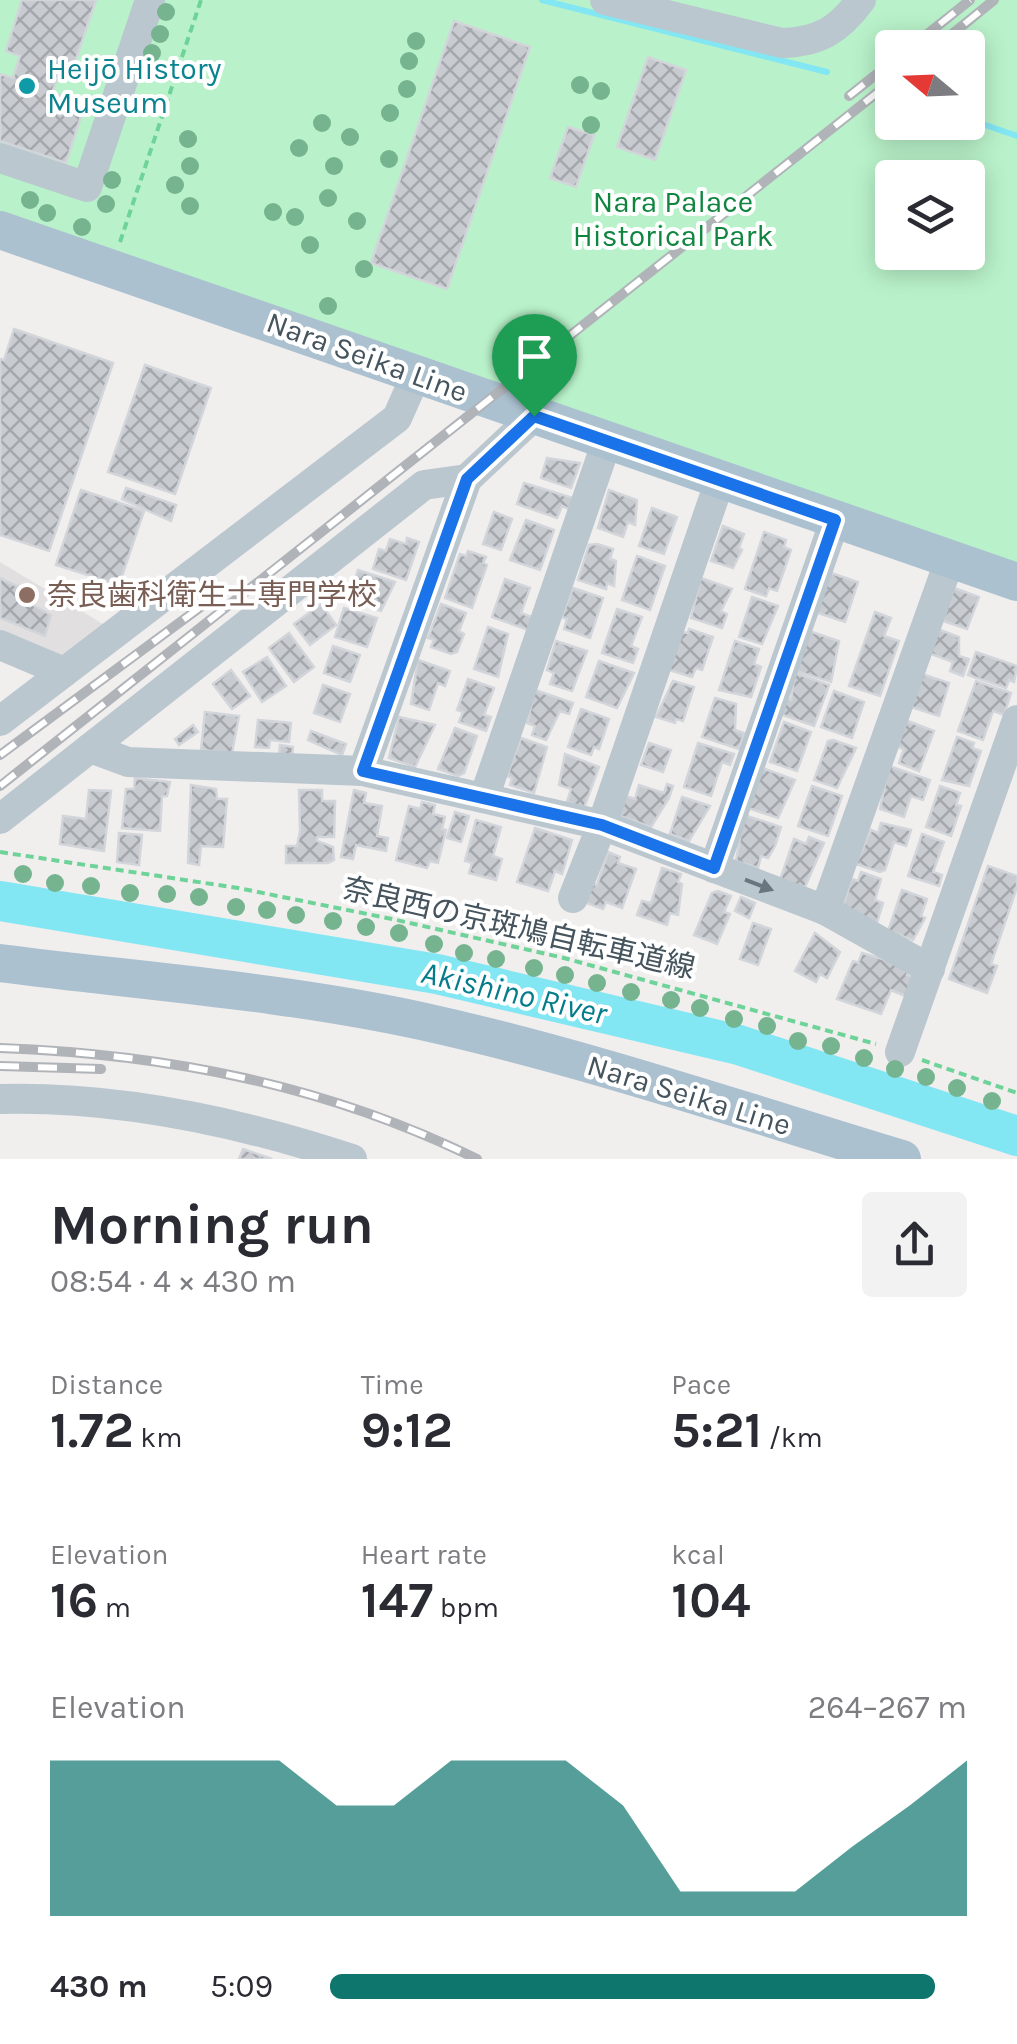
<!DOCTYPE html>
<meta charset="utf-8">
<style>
body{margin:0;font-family:Karla,"Noto Sans JP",sans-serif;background:#f2f2f3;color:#2b2b33;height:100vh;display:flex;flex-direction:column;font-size:38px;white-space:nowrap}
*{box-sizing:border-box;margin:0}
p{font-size:32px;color:#7c7c81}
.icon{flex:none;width:55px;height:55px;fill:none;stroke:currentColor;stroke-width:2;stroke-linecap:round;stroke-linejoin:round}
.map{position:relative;height:1159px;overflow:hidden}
.panel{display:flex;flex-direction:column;background:#fff;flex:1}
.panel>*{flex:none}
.needle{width:65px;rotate:289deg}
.buttons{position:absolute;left:875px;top:30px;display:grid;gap:20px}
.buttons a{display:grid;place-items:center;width:110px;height:110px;border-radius:10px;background:#fff;box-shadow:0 5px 25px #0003;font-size:50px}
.pin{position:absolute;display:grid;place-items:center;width:85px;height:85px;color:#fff;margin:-102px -42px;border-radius:50% 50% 50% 0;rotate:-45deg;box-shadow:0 0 10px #0007}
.pin .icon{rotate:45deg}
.round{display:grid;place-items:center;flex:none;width:105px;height:105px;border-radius:10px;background:#f2f2f3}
.overview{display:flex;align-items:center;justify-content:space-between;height:170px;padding:0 50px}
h1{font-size:55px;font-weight:700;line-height:75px}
.figures{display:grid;grid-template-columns:repeat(3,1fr);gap:15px;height:170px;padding:10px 50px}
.figures div{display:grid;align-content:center}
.figures b{font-size:50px;font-weight:700}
.figures small{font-size:28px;font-weight:400}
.figures p{font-size:28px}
.chart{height:280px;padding:20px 50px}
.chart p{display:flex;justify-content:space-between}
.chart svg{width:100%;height:180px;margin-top:10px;fill:#0f766e;opacity:.7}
ul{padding:0 50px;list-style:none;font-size:32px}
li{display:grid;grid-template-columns:160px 120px 1fr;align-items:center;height:75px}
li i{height:25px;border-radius:12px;background:#0f766e}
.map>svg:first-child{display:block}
</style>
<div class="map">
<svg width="1017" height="1159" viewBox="0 0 1017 1159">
<defs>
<pattern id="building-cross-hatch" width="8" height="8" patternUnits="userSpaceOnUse" patternTransform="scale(2.5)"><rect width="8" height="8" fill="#c8ccd1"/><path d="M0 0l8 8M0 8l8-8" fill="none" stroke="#a4a8ad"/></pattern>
</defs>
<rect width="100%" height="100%" fill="#f1eeee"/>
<!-- education -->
<path fill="#e2dfe0" d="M0,562L108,627L66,659L0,640Z"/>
<!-- park -->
<path fill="#b9f2ca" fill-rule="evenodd" d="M0,0H1017V570L0,220ZM892,48H968V122H892ZM892,178H968V252H892Z"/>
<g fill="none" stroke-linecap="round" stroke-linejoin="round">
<!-- stream -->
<g stroke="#82e6f3" stroke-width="6">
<path d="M542,0L827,72"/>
<path d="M968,119L1017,136"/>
</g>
<!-- river -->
<path stroke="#82e6f3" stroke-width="40" d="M0,901L437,974L739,1045L1017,1136"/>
</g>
<!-- building -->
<g fill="url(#building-cross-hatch)" stroke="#d2d5da" stroke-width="2.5">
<path d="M22,0H96L72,71L61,68L52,93L85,104L66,163L0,141V74L13,78L20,56L6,51Z"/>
<path d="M454,21L530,47L447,289L371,263Z"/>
<path d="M648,57L686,70L655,160L617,147Z"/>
<path d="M568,127L594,135L576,187L550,178Z"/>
<path d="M14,329L113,363L49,551L0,535V359L4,360Z"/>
<path d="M145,365L211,388L175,494L108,472Z"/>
<path d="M547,458L580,463L571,488L541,478Z"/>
<path d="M524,483L573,498L569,509L562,506L557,518L517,504Z"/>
<path d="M126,488L176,505L171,521L122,499Z"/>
<path d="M81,490L144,511L119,585L56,565Z"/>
<path d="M609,490L637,500L635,525L628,522L623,537L598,528Z"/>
<path d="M652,508L677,517L664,554L639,546Z"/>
<path d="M494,512L512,519L501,550L483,544Z"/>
<path d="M526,520L554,530L540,570L510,560Z"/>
<path d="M723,526L744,534L739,548L742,550L733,568L711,561Z"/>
<path d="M764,532L786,540L784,547L791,550L777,591L769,588L766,596L745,589Z"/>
<path d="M407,538L419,542L406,580L373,569L379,549L386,551L390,539L406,544Z"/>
<path d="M597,544L613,549L610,559L616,561L614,586L607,583L606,589L578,580L589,545Z"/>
<path d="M468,551L486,557L483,563L487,565L472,608L445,598L460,554L466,556Z"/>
<path d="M637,556L665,566L650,610L622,600Z"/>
<path d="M358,570L395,582L381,611L348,600Z"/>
<path d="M828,572L858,582L845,622L815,612Z"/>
<path d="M0,578L34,594L31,604L51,615L45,636L0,618Z"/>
<path d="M701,578L732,589L721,611L727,614L722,628L691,618Z"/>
<path d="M505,579L530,588L521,613L532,617L528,630L492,617Z"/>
<path d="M573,588L603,598L590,638L564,629L567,619L562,617Z"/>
<path d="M954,588L979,597L967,629L943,621Z"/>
<path d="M752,597L778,606L762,644L739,637Z"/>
<path d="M321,604L336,625L310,645L294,624Z"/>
<path d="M441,604L466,613L459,631L464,634L457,652L451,654L431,647L434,640L428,638Z"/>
<path d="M344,608L377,618L367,647L335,637Z"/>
<path d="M617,609L642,617L631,646L638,649L633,663L602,653Z"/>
<path d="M875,612L891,618L884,636L899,641L880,696L849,686Z"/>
<path d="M488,627L508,634L498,677L474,669Z"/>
<path d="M935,628L959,637V656L969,659L963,676L950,671L953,662L926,652Z"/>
<path d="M689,629L713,637L702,670L696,668L692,677L669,670L682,632L688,633Z"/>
<path d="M809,631L839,641L831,682L796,671Z"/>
<path d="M289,633L314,667L294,682L269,648Z"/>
<path d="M556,641L587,651L572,691L550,684L554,673L547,670Z"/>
<path d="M735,641L759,649L754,664L761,667L751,697L719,690Z"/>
<path d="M333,646L360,655L350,682L324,673Z"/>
<path d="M976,652L1017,666L1014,682L1009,680L1006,688L968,675Z"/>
<path d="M267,657L286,686L262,702L243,672Z"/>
<path d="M418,660L450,671L445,686L438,683L429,710L411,704Z"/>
<path d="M599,661L634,673L617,708L586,697Z"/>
<path d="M231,670L250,696L232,709L213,684Z"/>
<path d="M795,673L829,685L814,726L780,714L786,698L791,700Z"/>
<path d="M922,674L949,683L939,716L911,707Z"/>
<path d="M468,679L494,688L484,715L491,717L486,731L459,722L463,712L457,710Z"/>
<path d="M673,681L694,687L683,721L676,719L675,723L656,717Z"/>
<path d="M976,681L1011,693L1004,715L993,711L983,740L958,731Z"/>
<path d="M323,685L350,694L340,722L314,713Z"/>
<path d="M535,690L573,703L569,714L560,711L546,740L532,735L535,726L527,723Z"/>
<path d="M834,691L864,702L852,738L821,727Z"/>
<path d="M715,698L736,704L735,730L744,733L739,749L702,737Z"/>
<path d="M581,709L609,719L599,749L594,747L591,755L568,747Z"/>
<path d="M205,712L239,716L232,753L201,750Z"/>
<path d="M399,717L435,725L415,767L389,758Z"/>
<path d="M258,720L291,723L289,742L270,740L269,748L255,747Z"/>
<path d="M905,720L934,731L919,771L899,763L904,749L895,746Z"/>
<path d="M784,722L811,732L797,771L770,762Z"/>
<path d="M193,725L198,732L179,745L175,739Z"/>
<path d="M455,728L477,736L464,773L458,776L438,769Z"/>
<path d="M311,731L346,744L342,755L308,740Z"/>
<path d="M957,737L974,743L972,748L981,751L969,786L942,780Z"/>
<path d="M521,738L547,747L534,793L510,785L512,778L507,776Z"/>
<path d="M833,740L856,748L837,788L814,780L828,741Z"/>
<path d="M649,743L671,750L663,772L641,765Z"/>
<path d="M698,743L734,754L730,765L722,762L711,796L684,787Z"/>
<path d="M280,745L293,747L292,757L279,756Z"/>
<path d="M565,754L599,767L584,808L567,802L571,789L559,785Z"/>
<path d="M889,766L930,780L923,800L911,796L904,817L880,809Z"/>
<path d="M762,768L795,780L778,818L748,808Z"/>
<path d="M135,778L170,782L167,796H162L160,831L122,828L126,789H134Z"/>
<path d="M667,784L673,786L669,798L651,827L620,816L626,796L635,799L639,785L664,793Z"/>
<path d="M191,785L216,789L217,799H227L223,847L201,846L199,865L188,863Z"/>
<path d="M812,786L842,796L828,836L798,826Z"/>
<path d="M940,786L960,793L956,805L961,806L951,836L926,827Z"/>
<path d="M89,790L111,791L104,851L60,844L63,816L86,819Z"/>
<path d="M299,790H322V801H335L334,837H317V841L333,847L334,860L328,863H286V846H297L300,831Z"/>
<path d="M354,790L366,793L364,803L382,806L377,836L388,838L386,851L356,845L353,859L341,857Z"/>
<path d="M682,797L710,806L689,841L670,834Z"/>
<path d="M422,802L435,805L433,814L445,817L442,829L446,830L438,863L430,861L427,868L396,860L409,806L420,809Z"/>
<path d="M455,812L469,816L461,842L447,838Z"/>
<path d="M744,815L781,827L775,846L768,858L761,856L758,868L736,861Z"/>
<path d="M476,820L501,827L493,856L502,859L496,880L469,873L472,863L465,861Z"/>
<path d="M881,823L911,830L906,846L894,842L885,870L880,872L856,864L871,830L878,833Z"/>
<path d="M535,828L572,840L562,874L555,871L548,891L517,882Z"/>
<path d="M119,833L142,835L139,865L117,862Z"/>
<path d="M922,834L944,842L933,872L942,875L939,886L908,876Z"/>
<path d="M809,837L824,843L805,887L779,883L794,839L806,844Z"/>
<path d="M608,852L620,857L618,863L636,869L622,908L606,902L603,909L584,902L593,884L597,885Z"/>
<path d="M988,866L1017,876V887L991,964L997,966L987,993L949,979Z"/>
<path d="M662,868L681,874L678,882L682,884L678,915L670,913L667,925L637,915L642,901L651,903Z"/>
<path d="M861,872L881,879L875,900L883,903L876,926L842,909L852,879L858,881Z"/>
<path d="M902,890L927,899L921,916L925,918L913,940L888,931Z"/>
<path d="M718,891L731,896L724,912L730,914L717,944L694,935L712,893Z"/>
<path d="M741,897L755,903L749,918L735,911Z"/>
<path d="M753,923L771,929L758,965L740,959Z"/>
<path d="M815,933L840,952L827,978L820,974L816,982L795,971Z"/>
<path d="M862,953L910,967L907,975L918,979L910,998L891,990L881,1014L837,999L853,961L858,963Z"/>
<path d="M243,1149L272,1159H239Z"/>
</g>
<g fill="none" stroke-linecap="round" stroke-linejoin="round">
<!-- path -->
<g stroke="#6ed398" stroke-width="4" stroke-dasharray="8 5" stroke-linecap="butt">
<path d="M120,242L201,0"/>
<path d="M0,852L238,888L392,919L564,958L876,1044"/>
<path d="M922,1060L1017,1093"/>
</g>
<!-- minor -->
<g stroke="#bbc7cf" stroke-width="30">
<path d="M605,0L782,43C819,42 839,30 861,0"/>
<path d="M0,158L87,187L150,0"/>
<path d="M0,645L64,672"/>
<path d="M0,721L397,418L416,375"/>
<path d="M90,748L128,762L363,771L602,825L825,910L930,969"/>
<path d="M363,771L467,479"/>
<path d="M484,798L607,441"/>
<path d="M0,819L424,485L467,479L534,416"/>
<path d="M714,868L835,520"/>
<path d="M573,898L602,825L720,480"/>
<path d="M825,910L950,559"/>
<path d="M900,1052L1017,720"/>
<path d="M0,1099C119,1096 240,1122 352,1159"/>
</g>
<!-- major -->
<g stroke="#abc1d0" stroke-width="38">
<path d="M0,230L1017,582"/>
<path d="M0,963C140,981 283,991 421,1021C584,1057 743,1111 902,1159"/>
</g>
<defs>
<g id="rail">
<path d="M910,48L970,0"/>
<path d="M935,48L994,0"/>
<path d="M849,96L892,62"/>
<path d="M0,755L221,592"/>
<path d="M0,786L892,81"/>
<path d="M0,1048C167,1054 326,1085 477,1159"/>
<path d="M0,1066L101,1069"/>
</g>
</defs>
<!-- rail casing -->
<use href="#rail" stroke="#b0b4b9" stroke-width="10"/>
<!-- rail -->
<use href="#rail" stroke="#fff" stroke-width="6" stroke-dasharray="19" stroke-linecap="butt"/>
</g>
<!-- trees -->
<g fill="#75b48e">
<circle cx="166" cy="12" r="9"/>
<circle cx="160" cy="34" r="9"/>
<circle cx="416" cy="41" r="9"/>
<circle cx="152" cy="53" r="9"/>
<circle cx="409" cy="61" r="9"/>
<circle cx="148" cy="71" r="9"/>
<circle cx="580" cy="85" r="9"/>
<circle cx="407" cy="89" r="9"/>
<circle cx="601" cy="91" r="9"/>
<circle cx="390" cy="113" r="9"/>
<circle cx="322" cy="123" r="9"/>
<circle cx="591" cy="125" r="9"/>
<circle cx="350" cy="137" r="9"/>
<circle cx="188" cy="139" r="9"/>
<circle cx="299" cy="148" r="9"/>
<circle cx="389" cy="159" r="9"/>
<circle cx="190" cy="166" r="9"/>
<circle cx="334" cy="166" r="9"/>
<circle cx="112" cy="180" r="9"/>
<circle cx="175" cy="185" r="9"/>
<circle cx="328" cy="198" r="9"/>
<circle cx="30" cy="200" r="9"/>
<circle cx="106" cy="204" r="9"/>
<circle cx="190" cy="206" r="9"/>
<circle cx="273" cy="212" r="9"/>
<circle cx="47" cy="213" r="9"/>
<circle cx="295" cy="217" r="9"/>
<circle cx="357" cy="221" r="9"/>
<circle cx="82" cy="227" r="9"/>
<circle cx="310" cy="245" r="9"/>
<circle cx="364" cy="269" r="9"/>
<circle cx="328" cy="306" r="9"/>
<circle cx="23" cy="874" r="9"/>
<circle cx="55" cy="883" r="9"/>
<circle cx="91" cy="886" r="9"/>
<circle cx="130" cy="893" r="9"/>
<circle cx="167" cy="894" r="9"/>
<circle cx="199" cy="897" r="9"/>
<circle cx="236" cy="907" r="9"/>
<circle cx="267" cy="910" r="9"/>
<circle cx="296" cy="915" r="9"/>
<circle cx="333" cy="921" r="9"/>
<circle cx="366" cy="927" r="9"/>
<circle cx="399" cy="933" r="9"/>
<circle cx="434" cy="944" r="9"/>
<circle cx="464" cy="953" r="9"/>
<circle cx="496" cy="959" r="9"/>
<circle cx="534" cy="968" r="9"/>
<circle cx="565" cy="975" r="9"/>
<circle cx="597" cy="983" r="9"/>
<circle cx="631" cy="992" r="9"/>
<circle cx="671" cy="1000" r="9"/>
<circle cx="700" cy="1008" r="9"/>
<circle cx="734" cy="1019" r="9"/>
<circle cx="767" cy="1026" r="9"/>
<circle cx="798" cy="1041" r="9"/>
<circle cx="831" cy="1046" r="9"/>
<circle cx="864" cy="1058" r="9"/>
<circle cx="895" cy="1069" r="9"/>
<circle cx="926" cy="1077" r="9"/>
<circle cx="957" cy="1088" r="9"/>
<circle cx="992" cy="1101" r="9"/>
</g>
<!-- one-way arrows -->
<defs><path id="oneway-solid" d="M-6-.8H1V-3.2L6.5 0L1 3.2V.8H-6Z" transform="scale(2.5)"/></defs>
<use fill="#68767f" href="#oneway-solid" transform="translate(759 885) rotate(21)"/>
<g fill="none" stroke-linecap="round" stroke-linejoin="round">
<defs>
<path id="route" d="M534,416L835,520L714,868L602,825L363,771L467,479Z"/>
</defs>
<!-- route casing -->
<use href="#route" stroke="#fff" stroke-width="20"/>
<!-- route -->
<use href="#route" stroke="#1a73e8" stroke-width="12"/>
</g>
<!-- markers -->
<circle fill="#0f9aa8" stroke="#fff" stroke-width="4" cx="27" cy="86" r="10"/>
<circle fill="#8d6e63" stroke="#fff" stroke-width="4" cx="27" cy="595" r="10"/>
<g text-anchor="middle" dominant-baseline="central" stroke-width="8" stroke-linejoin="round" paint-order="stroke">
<!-- culture labels -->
<g font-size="30" fill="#0d838f" stroke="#fff" text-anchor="start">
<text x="47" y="69">Heijō History<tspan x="47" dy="34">Museum</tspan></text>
</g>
<!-- park labels -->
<g font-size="30" fill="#0f853f" stroke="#fff">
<text x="673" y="202">Nara Palace<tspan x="673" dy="34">Historical Park</tspan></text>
</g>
<!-- street labels -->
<g font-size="30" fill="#45545d" stroke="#fff">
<text transform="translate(367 357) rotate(20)">Nara Seika Line</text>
<text transform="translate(519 928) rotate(13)">奈良西の京斑鳩自転車道線</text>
<text transform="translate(689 1095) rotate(17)">Nara Seika Line</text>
</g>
<!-- education labels -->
<g font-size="30" fill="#785e54" stroke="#fff" text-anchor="start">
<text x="47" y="595">奈良歯科衛生士専門学校</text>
</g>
<!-- water labels -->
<g font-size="32" font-style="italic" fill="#057c8b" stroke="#fff">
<text transform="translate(514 993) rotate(13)">Akishino River</text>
</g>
</g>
</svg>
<div class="buttons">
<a><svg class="needle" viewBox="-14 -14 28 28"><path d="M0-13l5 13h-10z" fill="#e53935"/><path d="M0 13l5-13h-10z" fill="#7c7c81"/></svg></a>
<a><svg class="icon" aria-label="layers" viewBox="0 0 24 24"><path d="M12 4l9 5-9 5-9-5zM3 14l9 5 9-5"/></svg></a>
</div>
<div class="pin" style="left:534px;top:416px;background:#1e9e55"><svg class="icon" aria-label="arrive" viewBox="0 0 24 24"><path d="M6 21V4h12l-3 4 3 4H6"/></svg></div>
</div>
<section class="panel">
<div class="overview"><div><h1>Morning run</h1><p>08:54 · 4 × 430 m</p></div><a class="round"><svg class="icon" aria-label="share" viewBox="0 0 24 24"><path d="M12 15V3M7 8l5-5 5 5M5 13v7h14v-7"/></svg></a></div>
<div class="figures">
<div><p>Distance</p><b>1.72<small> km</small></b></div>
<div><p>Time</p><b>9:12</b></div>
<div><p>Pace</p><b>5:21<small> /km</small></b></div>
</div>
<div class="figures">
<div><p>Elevation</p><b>16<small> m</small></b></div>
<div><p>Heart rate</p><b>147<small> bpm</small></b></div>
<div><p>kcal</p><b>104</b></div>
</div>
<div class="chart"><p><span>Elevation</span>264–267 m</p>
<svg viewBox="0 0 160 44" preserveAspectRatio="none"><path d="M0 44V6L10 6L20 6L30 6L40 6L50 17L60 17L70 6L80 6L90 6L100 17L110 38L120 38L130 38L140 27L150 17L160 6V44z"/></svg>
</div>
<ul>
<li><b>430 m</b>5:09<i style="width:95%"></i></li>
</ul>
</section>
